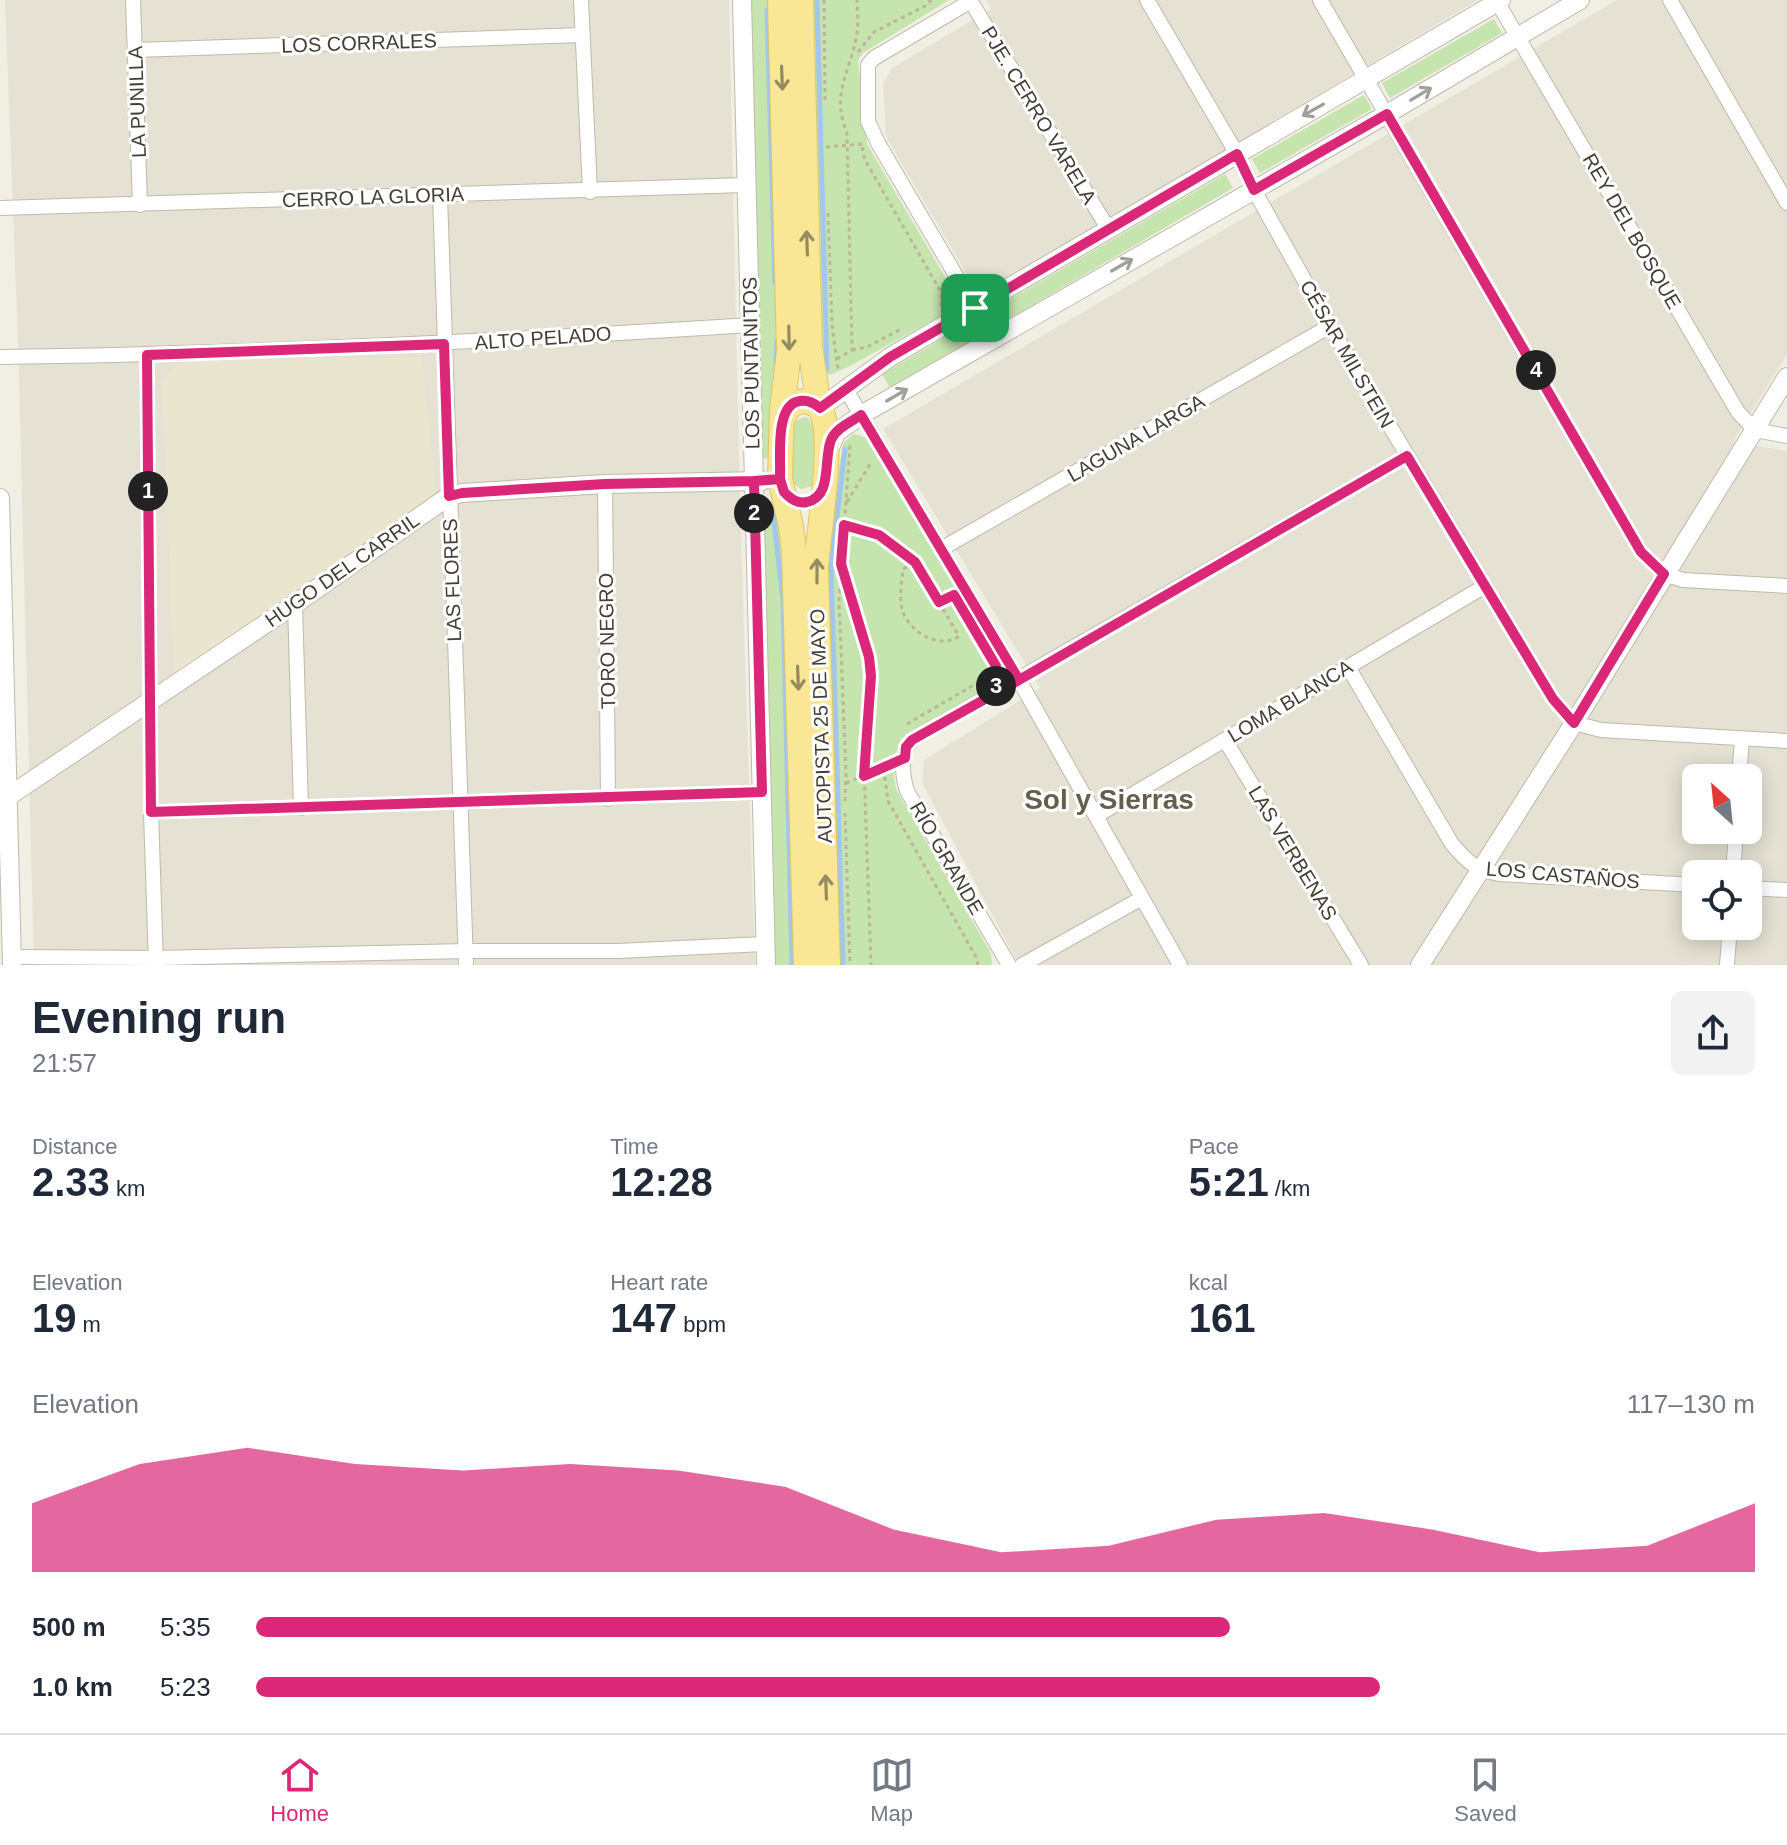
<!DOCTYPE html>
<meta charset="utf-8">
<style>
body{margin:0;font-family:Arial,sans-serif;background:#f2f2f3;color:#1f2937;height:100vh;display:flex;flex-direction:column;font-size:30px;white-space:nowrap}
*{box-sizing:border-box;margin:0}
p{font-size:26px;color:#747a83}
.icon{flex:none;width:44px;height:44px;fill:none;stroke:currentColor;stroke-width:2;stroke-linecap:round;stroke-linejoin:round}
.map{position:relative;height:965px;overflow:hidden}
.details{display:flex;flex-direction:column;background:#fff;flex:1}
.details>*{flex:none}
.needle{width:52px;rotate:333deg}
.controls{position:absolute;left:1682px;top:764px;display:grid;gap:16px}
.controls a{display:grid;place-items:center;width:80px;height:80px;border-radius:12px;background:#fff;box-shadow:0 4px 20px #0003;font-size:40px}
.pin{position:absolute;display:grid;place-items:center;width:68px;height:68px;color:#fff;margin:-34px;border-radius:16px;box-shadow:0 4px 12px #0006}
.km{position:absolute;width:40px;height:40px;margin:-20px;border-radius:50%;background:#222;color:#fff;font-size:22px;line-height:40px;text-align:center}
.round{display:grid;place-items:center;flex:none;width:84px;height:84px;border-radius:12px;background:#f2f2f3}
.headline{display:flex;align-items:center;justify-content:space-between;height:136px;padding:0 32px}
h1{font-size:44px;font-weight:800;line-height:60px}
.stats{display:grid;grid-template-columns:repeat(3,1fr);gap:12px;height:136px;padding:8px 32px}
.stats div{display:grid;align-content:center}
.stats b{font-size:40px;font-weight:800}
.stats small{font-size:22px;font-weight:400}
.stats p{font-size:22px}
.chart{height:224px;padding:16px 32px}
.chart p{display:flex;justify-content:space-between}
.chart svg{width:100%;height:144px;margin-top:8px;fill:#db2777;opacity:.7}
ul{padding:0 32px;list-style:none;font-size:26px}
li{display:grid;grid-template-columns:128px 96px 1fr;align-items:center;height:60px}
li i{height:20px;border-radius:10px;background:#db2777}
.tab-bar{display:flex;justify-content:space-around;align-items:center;height:112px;border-top:2px solid #e0e1e3;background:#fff;font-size:22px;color:#747a83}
.tab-bar a{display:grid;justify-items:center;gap:4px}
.tab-bar .on{color:#db2777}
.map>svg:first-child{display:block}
</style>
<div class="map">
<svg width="1787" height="965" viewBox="0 0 1787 965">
<rect width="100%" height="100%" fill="#f1efe4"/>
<!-- residential -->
<g fill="#e5e1d3" fill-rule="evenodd">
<path d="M5,0H729L740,506L755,965H34L18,341Z"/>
<path d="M986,0H1478L994,287L971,281L886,137L883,83L892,68L991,9Z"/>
<path d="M1617,0H1787V354L1733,442L1787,451V965H1019L922,783L924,760L1040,688L883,429ZM1696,778H1748V830H1696ZM1696,874H1748V926H1696Z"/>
</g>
<!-- education -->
<path fill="#eae5cf" d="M422,357L436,496L174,681L162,382L171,370L185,361Z"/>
<!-- green -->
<g fill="#c6e4ae">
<path d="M748,0H771L782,324L770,456L766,459L763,458L759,450Z"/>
<path d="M813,0H949L863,53L858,60L867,144L955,294V302L948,312L850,366L830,375L823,372L821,364Z"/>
<path d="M1494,19L1502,33L1390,98L1382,83Z"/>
<path d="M1364,95L1372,109L1260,173L1252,159Z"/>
<path d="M1225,174L1233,188L890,388L882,374Z"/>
<path d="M804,417L808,418L814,428L815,480L813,486L801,489L792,483L791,478L792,423Z"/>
<path d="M854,434L867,438L999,663L1001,675L995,683L901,739C894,753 892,776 897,791L991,953L992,965H838L825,557L843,443Z"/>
<path d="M773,505L781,519L797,965H774L764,516L765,509Z"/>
</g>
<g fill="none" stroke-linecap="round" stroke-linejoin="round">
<!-- stream -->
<g stroke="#a2c6ec" stroke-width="5">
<path d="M817,0L827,369"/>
<path d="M767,10L775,283"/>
<path d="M776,363L777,341"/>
<path d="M773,512L783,601L792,965"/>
<path d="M843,965L831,569L845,449"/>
</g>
<defs>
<g id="minor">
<path d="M133,0L140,205"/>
<path d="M581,0L590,192"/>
<path d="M970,0L1109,230"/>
<path d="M1147,0L1237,154L1254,190L1330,326L1553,699L1574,723L1601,730L1787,741"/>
<path d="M1320,0L1641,552L1664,574L1683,580L1787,586"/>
<path d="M1496,0L1738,412L1755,430L1787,436"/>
<path d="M1670,0L1787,203"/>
<path d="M971,1L874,58L868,65V121L878,143L975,308"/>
<path d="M135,50L582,35"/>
<path d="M440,195L466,965"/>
<path d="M0,208L746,185"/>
<path d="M147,355L151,812L156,965"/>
<path d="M0,357C251,354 500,341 751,325"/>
<path d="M845,388L1019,680L1180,965"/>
<path d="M605,484L608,799"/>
<path d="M941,549L1330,326"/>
<path d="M295,604L301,808"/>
<path d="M1348,667L1452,844C1468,863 1475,869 1499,874L1696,885"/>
<path d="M1225,740L1361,965"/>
<path d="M1739,778L1742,739"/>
<path d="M151,812L762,792"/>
<path d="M1096,816L1485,586"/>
<path d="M1733,874L1736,830"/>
<path d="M1748,888L1787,890"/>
<path d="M12,957L156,958L466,951H618L766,944"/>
<path d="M1009,965L907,791C902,775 900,753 912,740L1407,456"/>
<path d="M1022,965L1142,898"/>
<path d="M1727,965L1730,926"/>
</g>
<g id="tertiary">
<path d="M742,0L766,965"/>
<path d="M820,408L890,357L1501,0"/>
<path d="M829,450L836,433L861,415L1387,114L1580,0"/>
<path d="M0,498L12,965"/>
<path d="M0,802L295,604L449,496L462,493L605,484L762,481"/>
<path d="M1420,965L1574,723L1787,377"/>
</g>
<g id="primary">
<path d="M780,0L789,351L782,410L780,479L791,526L794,552L806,965"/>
<path d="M801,0L810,346L816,387L815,404"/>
<path d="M782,420C789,402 803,395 820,408C836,435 818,533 816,568L828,965"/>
</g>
</defs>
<!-- minor casing -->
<use href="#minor" stroke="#bfbaaa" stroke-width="16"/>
<!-- tertiary casing -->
<use href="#tertiary" stroke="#bfbaaa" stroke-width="20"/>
<!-- primary casing -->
<use href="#primary" stroke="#ddc666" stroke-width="26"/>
<!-- path -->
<g stroke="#bdb499" stroke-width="3" stroke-dasharray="4 4" stroke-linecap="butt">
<path d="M824,0L825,102"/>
<path d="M858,52L874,32L927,5L931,0"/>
<path d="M826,147L862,144"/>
<path d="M862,147L865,160L941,292V306"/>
<path d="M828,213L832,326L838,369"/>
<path d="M852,350L867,347L903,328"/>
<path d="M837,359L852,350L847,133C830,92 851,72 857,33C859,22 857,11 857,0"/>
<path d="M847,502L872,461"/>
<path d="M844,525L879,535L915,562L959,636C939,651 907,630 902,609C899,596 902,581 903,569L915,562"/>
<path d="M842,567L869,657L871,676L864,768L871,965"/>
<path d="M939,602L953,595"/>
<path d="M907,724L984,679L995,668"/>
<path d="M887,761L885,778L888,801L976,957L978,965"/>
<path d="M846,783L886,766"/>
<path d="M845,801L846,774L839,600L850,445"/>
<path d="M845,813L850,965"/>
</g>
<!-- minor -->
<use href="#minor" stroke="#fff" stroke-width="14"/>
<!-- tertiary -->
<use href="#tertiary" stroke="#fff" stroke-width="18"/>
<!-- primary -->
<use href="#primary" stroke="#f9e795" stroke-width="24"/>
</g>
<!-- one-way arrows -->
<defs><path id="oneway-shaft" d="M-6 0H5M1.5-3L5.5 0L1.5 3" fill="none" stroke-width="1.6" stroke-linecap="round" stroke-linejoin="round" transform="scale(2)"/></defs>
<g stroke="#958b60">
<use href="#oneway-shaft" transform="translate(782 78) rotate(88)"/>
<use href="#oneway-shaft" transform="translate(807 243) rotate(-92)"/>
<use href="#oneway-shaft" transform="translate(789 338) rotate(89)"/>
<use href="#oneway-shaft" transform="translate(817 571) rotate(-90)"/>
<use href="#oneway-shaft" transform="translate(798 678) rotate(88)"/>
<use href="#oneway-shaft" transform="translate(826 887) rotate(-92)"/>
</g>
<g stroke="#a19f9a">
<use href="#oneway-shaft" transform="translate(1421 94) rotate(-31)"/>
<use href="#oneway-shaft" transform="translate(1313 110) rotate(151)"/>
<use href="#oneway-shaft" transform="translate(1122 265) rotate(-30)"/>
<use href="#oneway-shaft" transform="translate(897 395) rotate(-30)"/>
</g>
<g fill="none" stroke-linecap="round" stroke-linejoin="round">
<defs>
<path id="route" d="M975,308L890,357L820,408C813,402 805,399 796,402C775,410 781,459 780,479L754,481L605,484L462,493L449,496L444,344L147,355L151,812L762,792L754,481L780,479L784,492C791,499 797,504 807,502C833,496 823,460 831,440C836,428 851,422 861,415L1019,680L912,740L906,747L905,758L864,776L871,676L869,657L841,564L844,525L879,535L915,562L939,602L954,595L996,666L997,692L1019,680L1407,456L1553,699L1574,723L1664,574L1641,552L1387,114L1254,190L1237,154L975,308"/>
</defs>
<!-- route casing -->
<use href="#route" stroke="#fff" stroke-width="16"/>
<!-- route -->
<use href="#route" stroke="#db2777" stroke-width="10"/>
</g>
<g text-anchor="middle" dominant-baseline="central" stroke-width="6" stroke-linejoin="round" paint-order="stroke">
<!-- street labels -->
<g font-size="20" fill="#433f34" stroke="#fff">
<text transform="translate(359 43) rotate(-2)">LOS CORRALES</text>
<text transform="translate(137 102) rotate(-92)">LA PUNILLA</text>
<text transform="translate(1039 115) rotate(59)">PJE. CERRO VARELA</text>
<text transform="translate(373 197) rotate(-2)">CERRO LA GLORIA</text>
<text transform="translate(1632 231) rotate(60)">REY DEL BOSQUE</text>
<text transform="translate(543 338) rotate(-4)">ALTO PELADO</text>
<text transform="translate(1347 354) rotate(60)">CÉSAR MILSTEIN</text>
<text transform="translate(751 363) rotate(-91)">LOS PUNTANITOS</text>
<text transform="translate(1136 438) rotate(-30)">LAGUNA LARGA</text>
<text transform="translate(342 570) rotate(-35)">HUGO DEL CARRIL</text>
<text transform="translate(452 580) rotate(-92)">LAS FLORES</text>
<text transform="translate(607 641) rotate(-91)">TORO NEGRO</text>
<text transform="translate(1290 701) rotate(-31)">LOMA BLANCA</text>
<text transform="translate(821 726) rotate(-92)">AUTOPISTA 25 DE MAYO</text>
<text transform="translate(1293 853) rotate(59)">LAS VERBENAS</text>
<text transform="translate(947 858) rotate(60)">RÍO GRANDE</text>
<text transform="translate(1563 875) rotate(5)">LOS CASTAÑOS</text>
</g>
<!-- district labels -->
<g font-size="28" font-weight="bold" fill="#655e4c" stroke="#fff">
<text x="1109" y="799">Sol y Sierras</text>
</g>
</g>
</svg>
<div class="controls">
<a><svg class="needle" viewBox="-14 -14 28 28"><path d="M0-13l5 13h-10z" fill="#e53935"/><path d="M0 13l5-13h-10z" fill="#747a83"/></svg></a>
<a><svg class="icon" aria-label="locate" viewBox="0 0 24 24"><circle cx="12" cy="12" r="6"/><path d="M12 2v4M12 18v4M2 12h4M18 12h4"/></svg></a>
</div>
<div class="pin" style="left:975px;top:308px;background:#1e9e55"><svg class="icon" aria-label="arrive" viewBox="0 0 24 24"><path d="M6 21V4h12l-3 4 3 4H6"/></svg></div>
<b class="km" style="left:148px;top:491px">1</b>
<b class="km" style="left:754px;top:513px">2</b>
<b class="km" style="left:996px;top:686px">3</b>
<b class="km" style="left:1536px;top:370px">4</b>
</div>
<section class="details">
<div class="headline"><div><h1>Evening run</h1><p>21:57</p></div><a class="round"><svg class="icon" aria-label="share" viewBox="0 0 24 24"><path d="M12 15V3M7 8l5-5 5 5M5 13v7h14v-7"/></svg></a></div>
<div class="stats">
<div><p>Distance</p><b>2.33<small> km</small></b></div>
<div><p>Time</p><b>12:28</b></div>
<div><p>Pace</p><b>5:21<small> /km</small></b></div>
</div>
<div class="stats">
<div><p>Elevation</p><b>19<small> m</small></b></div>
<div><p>Heart rate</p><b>147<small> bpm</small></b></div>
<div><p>kcal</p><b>161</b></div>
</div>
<div class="chart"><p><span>Elevation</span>117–130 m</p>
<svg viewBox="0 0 160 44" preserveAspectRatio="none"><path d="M0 44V23L10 11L20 6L30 11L40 13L50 11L60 13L70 18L80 31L90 38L100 36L110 28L120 26L130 31L140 38L150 36L160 23V44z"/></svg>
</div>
<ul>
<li><b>500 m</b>5:35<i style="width:65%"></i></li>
<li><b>1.0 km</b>5:23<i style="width:75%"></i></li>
</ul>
</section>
<nav class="tab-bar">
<a class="on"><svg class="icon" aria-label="home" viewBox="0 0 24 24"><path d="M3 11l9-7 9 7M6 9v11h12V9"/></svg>Home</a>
<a><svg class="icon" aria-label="map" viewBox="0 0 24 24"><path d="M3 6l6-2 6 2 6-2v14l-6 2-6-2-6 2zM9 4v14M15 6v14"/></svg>Map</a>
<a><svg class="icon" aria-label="saved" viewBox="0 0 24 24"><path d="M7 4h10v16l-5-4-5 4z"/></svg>Saved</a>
</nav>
